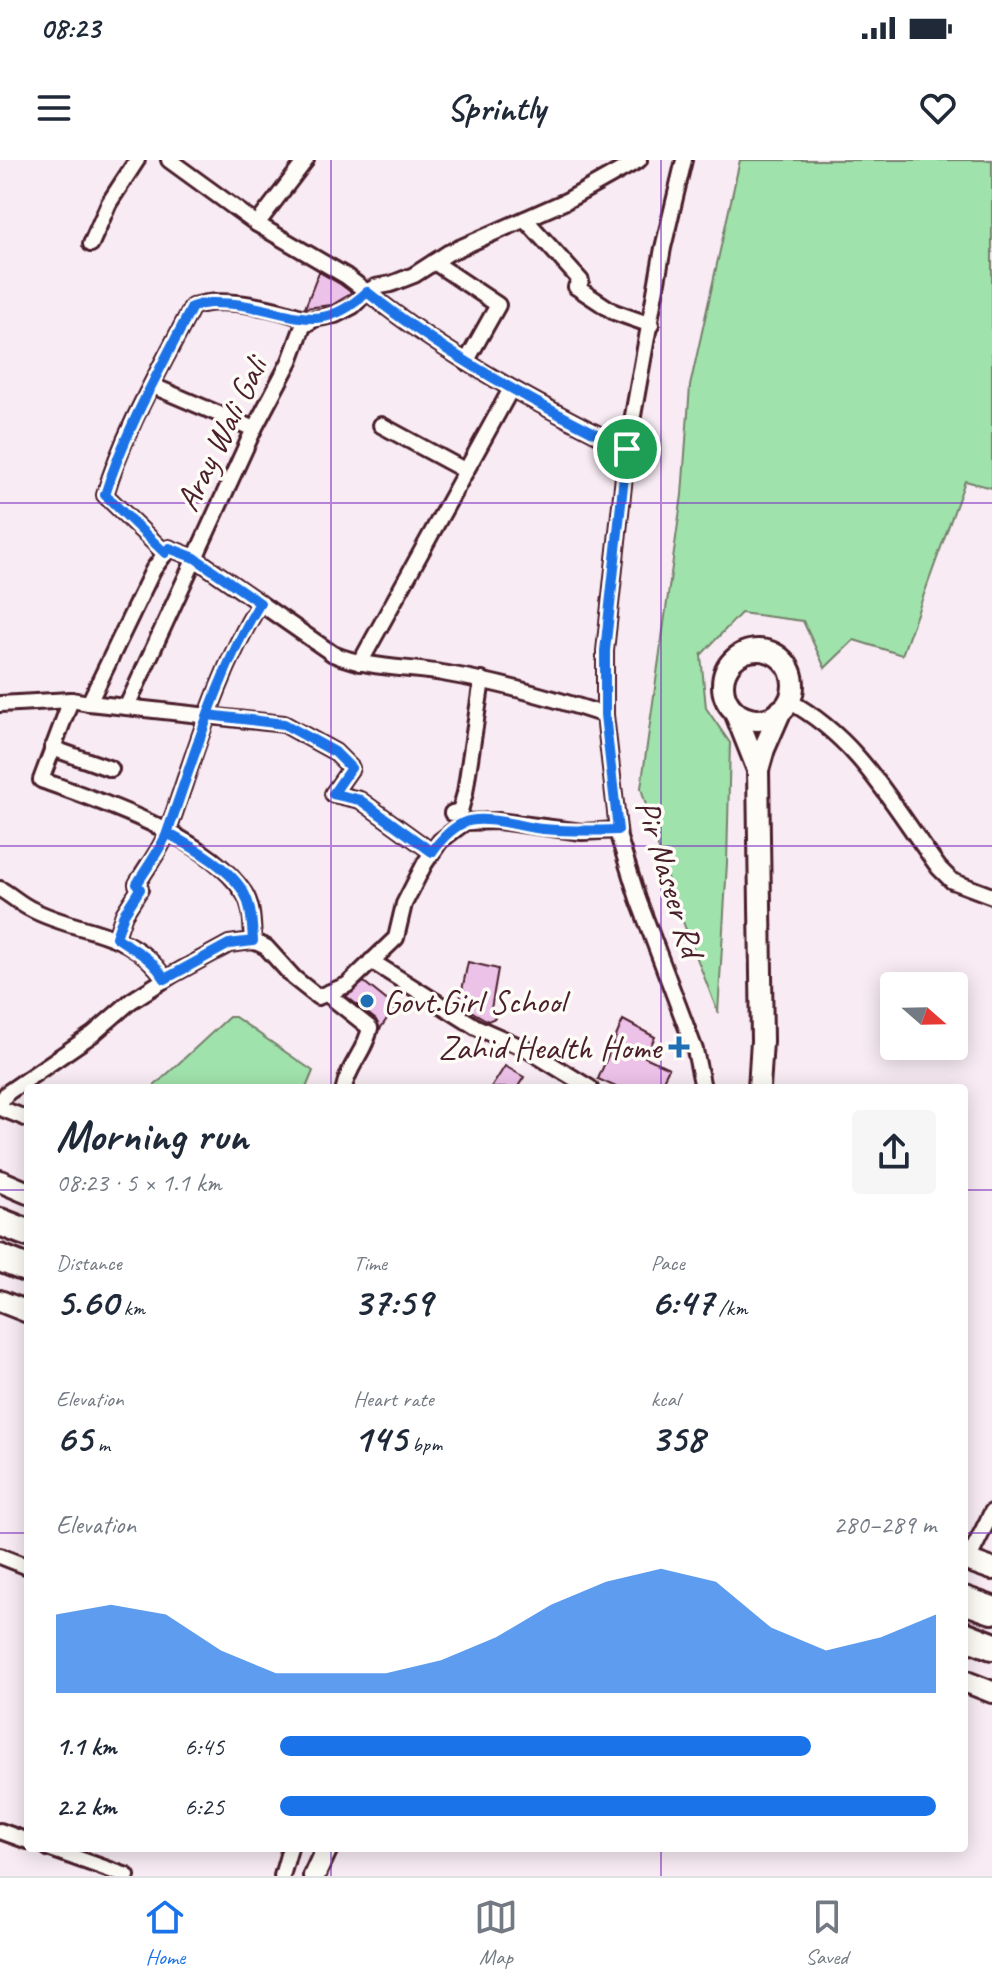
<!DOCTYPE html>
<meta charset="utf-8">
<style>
body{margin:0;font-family:Caveat,sans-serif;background:#f6f6f7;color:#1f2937;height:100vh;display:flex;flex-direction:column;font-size:30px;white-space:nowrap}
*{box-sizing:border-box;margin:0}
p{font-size:26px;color:#747a83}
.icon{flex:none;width:44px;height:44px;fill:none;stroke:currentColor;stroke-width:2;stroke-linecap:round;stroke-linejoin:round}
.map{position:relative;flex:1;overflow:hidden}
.sheet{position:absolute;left:24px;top:924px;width:944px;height:768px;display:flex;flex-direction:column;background:#fff;border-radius:8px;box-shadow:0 4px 20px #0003}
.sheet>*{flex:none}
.needle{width:52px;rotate:110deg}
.buttons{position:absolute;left:880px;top:812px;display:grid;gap:16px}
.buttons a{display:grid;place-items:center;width:88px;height:88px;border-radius:8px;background:#fff;box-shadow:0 4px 20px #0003;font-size:40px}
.pin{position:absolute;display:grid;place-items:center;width:68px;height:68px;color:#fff;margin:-34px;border:4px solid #fff;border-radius:50%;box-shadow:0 2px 8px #0007}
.round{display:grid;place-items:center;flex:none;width:84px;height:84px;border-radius:8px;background:#f6f6f7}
.head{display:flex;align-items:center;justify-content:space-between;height:136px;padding:0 32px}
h1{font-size:44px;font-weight:800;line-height:60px}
.figures{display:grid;grid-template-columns:repeat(3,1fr);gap:12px;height:136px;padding:8px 32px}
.figures div{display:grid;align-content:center}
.figures b{font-size:40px;font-weight:800}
.figures small{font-size:22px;font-weight:400}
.figures p{font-size:22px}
.chart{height:224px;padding:16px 32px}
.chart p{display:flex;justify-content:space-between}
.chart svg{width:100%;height:144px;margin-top:8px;fill:#1a73e8;opacity:.7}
ul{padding:0 32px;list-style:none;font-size:26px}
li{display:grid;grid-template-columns:128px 96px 1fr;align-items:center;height:60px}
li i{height:20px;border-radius:10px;background:#1a73e8}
.status{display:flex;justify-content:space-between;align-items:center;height:56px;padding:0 40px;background:#fff;direction:ltr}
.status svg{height:22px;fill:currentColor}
header{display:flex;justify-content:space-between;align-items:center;height:104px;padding:0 32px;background:#fff;font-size:36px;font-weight:800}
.menu{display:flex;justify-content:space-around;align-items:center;height:112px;border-top:2px solid #e0e1e3;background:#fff;font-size:22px;color:#747a83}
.menu a{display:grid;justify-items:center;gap:4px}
.menu .selected{color:#1a73e8}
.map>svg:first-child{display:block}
</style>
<div class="status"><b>08:23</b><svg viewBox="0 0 49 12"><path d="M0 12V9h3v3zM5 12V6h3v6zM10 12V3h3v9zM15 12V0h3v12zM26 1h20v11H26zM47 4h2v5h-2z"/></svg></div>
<header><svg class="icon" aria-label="menu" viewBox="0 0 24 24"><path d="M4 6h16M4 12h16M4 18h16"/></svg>Sprintly<svg class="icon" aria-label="heart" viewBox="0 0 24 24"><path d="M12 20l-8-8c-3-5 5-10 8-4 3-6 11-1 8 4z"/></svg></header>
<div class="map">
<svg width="992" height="1716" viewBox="0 0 992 1716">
<rect width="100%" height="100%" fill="#f8ebf3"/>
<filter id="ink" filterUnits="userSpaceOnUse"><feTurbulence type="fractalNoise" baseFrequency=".0125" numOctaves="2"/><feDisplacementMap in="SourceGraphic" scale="16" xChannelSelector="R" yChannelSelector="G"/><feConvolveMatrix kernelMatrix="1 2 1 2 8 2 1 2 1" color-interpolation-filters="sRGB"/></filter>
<g filter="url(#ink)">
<!-- green -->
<g fill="#a0e2ac" stroke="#75806c" stroke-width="2">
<path d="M740,0H992V328L965,321L902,495L854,480L825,508L803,461L741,453L701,495L706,548L730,583L727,703L718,853L670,728L641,628L682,335L690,226Z"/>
<path d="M229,857H235L313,911L306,928H152Z"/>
</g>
<!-- building -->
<g fill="#edc2e9" stroke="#4a1f2b" stroke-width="2">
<path d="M319,112L340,124L352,133L332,145L305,148Z"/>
<path d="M468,802L498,809L491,849L495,858L488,861L459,844Z"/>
<path d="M364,822L395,847L380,869L376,860L346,836Z"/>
<path d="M623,860L655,877L645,897L669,908L659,928H618L598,919Z"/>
<path d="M505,906L524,917L517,928H491Z"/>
</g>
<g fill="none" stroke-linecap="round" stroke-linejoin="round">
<defs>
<g id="street">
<path d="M169,0L257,64L346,116L367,132L375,127L391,124L414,115L448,93L566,41L639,0"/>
<path d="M684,0L663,88L627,289L605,491V555L619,678L638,739L695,890L703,928"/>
<path d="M525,59L581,121L576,127L614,152L651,165"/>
<path d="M257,64L306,0"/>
<path d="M91,84L109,43L137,0"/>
<path d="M434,102L498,145L466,202"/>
<path d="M153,226L254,269"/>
<path d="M381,265L466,311"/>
<path d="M165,393L105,335C124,270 161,208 192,147C222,135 281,149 311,161"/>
<path d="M360,503L511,229"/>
<path d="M71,540L41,620C102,642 207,676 244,733C253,746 252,766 253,781"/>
<path d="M789,541C860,580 892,645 939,708L952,721L992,736"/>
<path d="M89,543L284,564L335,592L351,608L333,634L360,640L432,692"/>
<path d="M0,544L71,540L89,543L153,410L169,388L195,398L254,269L290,201L303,166L314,159L335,155L353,146L367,132C447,196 536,244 627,289"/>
<path d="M127,546L195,398L333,494C368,509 411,507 448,514C502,523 553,538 605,555"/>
<path d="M52,588L111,609"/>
<path d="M452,653L460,651L465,633L482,520"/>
<path d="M0,729C11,735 20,744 31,749C80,775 131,767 165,819"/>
<path d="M116,777L124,754L140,729L137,724C147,707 161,689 168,671C195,594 217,513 260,443"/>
<path d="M371,801L476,867L528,890L590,928"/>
<path d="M327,834L370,868C366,890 348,906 344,928"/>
<path d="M0,943L7,933L93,874L131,841L172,815L229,784L253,781L266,787L294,818L318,837L347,825L396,778L404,744L425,703L440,681L465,662L498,661L582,672L618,670"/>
<path d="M0,948L28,959"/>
<path d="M0,1396L28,1407"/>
<path d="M968,1400L992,1352"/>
<path d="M0,1671L28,1681"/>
<path d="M48,1688L127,1716"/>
<path d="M282,1716L290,1688"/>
</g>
<g id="secondary">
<circle cx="758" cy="525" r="35"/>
<path d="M735,552L758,610"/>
<path d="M759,928L762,881L758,610L764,589L781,550"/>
<path d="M0,1021L28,1033"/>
<path d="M0,1141L28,1152"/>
<path d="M964,1399L992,1409"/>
<path d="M964,1521L992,1532"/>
<path d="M314,1716L327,1688"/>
</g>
<g id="highway">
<path d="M0,1062L28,1073"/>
<path d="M0,1098L28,1109"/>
<path d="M964,1440L992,1450"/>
<path d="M964,1475L992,1486"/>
</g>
</defs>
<!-- street casing -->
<use href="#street" stroke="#4a1f2b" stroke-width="20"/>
<!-- secondary casing -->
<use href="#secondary" stroke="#4a1f2b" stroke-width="26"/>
<!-- highway casing -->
<use href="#highway" stroke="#4a1f2b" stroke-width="32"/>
<!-- street -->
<use href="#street" stroke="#fdfcf7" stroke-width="14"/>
<!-- secondary -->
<use href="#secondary" stroke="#fdfcf7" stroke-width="20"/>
<!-- highway -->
<use href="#highway" stroke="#fdfcf7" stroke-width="26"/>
</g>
</g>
<g fill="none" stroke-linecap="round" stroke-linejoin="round" filter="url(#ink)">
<defs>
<path id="route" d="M627,289C536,244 447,196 367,132C318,178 292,150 234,144C218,143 207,141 192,147C162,206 124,272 105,335L165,393L169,388L195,398L260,443C217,513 195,594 168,671C161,689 147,707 137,724L140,729L124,754L116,777C137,792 150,796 165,819L229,784L253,781C252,767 252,750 246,737C234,710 193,687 167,673L208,555L284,564L335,592L351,608L333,634L360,640L432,692C439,681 451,669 463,663C483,654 522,667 543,669C568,671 592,671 618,670L605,555V491L627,289"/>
</defs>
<!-- route casing -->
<use href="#route" stroke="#fff" stroke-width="16"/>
<!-- route -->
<use href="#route" stroke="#1a73e8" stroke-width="10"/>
</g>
<!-- grid -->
<path fill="none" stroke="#7b2cbf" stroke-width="2" stroke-opacity="0.55" d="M331,0V928M661,0V928M0,343H992M0,686H992M0,1030H28M964,1030H992M0,1373H28M964,1373H992M331,1688V1716M661,1688V1716"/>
<!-- markers -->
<g fill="#1f6fb2" stroke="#fdfcf7" stroke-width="3">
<circle cx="367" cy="841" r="8"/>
<path d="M675 875h8v8h8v8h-8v8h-8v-8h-8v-8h8z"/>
</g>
<g text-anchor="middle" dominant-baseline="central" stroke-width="7" stroke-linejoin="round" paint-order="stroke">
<!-- street labels -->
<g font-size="34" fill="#4a1f2b" stroke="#fdfcf7">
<text transform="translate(221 274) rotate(-64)">Aray Wali Gali</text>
<text transform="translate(670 718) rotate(73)">Pir Naseer Rd</text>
</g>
<!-- poi labels -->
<g font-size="34" fill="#4a1f2b" stroke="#fdfcf7" text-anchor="start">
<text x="383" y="841">Govt.Girl School</text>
<text x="661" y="887" text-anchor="end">Zahid Health Home</text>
</g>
</g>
</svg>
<div class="buttons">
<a><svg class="needle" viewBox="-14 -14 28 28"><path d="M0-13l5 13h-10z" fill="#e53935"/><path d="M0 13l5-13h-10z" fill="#747a83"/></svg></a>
</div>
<div class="pin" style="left:627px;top:289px;background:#1e9e55"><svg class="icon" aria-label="arrive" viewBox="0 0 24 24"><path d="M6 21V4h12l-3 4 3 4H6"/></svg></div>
<section class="sheet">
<div class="head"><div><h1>Morning run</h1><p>08:23 · 5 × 1.1 km</p></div><a class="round"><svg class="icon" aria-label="share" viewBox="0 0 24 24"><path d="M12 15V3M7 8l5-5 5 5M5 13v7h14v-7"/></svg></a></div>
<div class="figures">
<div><p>Distance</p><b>5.60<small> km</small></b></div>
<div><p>Time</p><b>37:59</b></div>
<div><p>Pace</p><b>6:47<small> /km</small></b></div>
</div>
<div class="figures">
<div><p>Elevation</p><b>65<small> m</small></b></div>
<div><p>Heart rate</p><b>145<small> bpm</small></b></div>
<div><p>kcal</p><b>358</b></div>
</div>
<div class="chart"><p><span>Elevation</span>280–289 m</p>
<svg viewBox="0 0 160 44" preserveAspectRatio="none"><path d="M0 44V20L10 17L20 20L30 31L40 38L50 38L60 38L70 34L80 27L90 17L100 10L110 6L120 10L130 24L140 31L150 27L160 20V44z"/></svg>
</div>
<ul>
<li><b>1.1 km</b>6:45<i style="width:81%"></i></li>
<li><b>2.2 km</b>6:25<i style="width:100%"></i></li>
</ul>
</section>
</div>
<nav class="menu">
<a class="selected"><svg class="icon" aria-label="home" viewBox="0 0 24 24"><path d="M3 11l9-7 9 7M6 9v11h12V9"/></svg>Home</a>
<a><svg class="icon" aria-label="map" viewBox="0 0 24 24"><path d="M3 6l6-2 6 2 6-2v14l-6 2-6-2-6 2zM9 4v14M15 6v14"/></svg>Map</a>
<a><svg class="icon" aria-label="saved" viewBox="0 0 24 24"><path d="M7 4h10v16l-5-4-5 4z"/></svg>Saved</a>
</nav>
